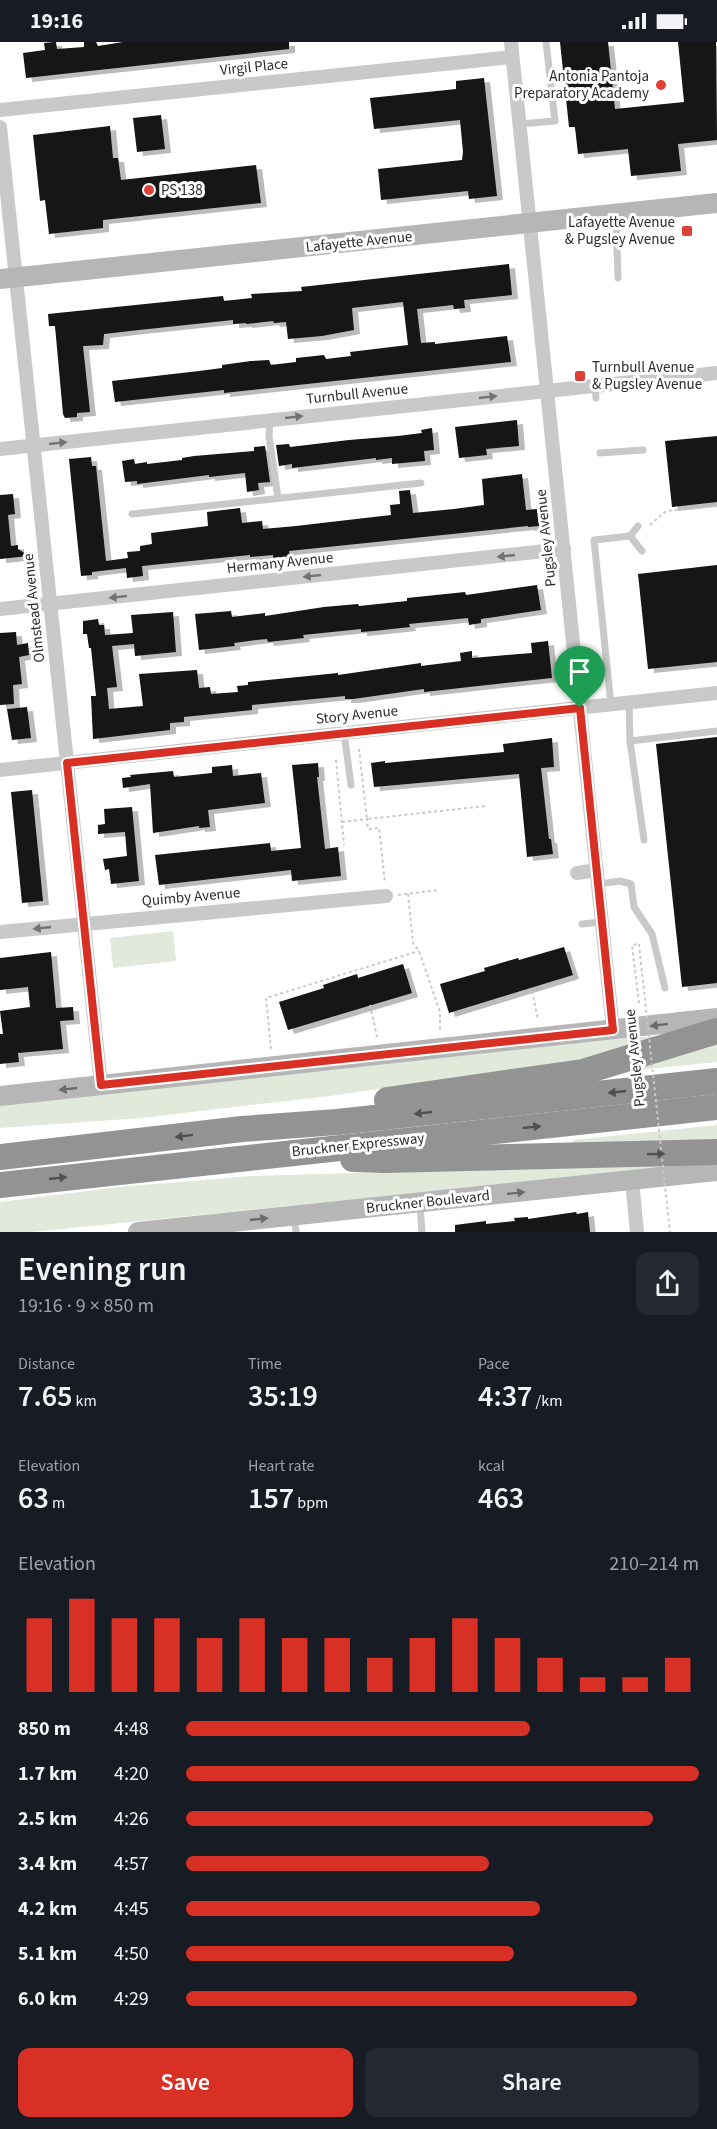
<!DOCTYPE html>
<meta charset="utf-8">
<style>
body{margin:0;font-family:"Source Sans 3",sans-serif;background:#242831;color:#f1f3f6;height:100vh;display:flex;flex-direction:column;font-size:22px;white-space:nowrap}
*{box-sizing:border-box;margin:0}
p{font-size:20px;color:#9ea1a6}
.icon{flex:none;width:33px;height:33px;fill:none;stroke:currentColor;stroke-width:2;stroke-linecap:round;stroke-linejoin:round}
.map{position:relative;height:1190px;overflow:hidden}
.drawer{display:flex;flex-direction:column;background:#171b24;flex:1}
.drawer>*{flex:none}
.pin{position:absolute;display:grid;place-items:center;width:51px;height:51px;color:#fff;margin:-62px -26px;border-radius:50% 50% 50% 0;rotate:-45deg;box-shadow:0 0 6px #0007}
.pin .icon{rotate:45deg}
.round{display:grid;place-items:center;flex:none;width:63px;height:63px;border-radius:12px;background:#242831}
.headline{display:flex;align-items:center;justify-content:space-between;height:102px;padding:0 18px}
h1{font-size:33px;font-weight:600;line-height:45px}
.stats{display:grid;grid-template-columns:repeat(3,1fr);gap:9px;height:102px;padding:6px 18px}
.stats div{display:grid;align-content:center}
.stats b{font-size:30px;font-weight:600}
.stats small{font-size:16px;font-weight:400}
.stats p{font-size:16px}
.chart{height:168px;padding:12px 18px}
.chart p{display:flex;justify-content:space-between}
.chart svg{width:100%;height:108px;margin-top:6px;stroke:#d93025;stroke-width:6}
.action{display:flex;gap:12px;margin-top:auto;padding:12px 18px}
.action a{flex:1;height:69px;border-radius:12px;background:#d93025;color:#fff;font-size:24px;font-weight:600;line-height:69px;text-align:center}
.action a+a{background:#242831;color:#f1f3f6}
ul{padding:0 18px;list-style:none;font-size:20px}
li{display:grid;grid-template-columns:96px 72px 1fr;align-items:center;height:45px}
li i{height:15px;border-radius:8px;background:#d93025}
.status{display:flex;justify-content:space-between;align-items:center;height:42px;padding:0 30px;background:#171b24;direction:ltr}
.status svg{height:16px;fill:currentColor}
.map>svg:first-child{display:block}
</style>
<div class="status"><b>19:16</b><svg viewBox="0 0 49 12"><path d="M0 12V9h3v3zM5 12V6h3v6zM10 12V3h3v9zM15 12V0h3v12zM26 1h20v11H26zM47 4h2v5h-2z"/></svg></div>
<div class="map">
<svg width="717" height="1190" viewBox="0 0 717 1190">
<defs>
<filter id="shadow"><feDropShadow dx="6" dy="4" stdDeviation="0" flood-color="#0004"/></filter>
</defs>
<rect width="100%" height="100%" fill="#fff"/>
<!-- green -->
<g fill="#e0e9da">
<path d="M173,889L176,919L113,926L110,896Z"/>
<path d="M668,993L574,1022L490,1031L330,1054L141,1076L0,1086V1063L600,998Z"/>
<path d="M717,1000V1020L629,1029Z"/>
<path d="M717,1083V1101L574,1105L573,1098Z"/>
<path d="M624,1123L680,1124L32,1190H0V1160L119,1145L250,1134Z"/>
</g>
<!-- building -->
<g fill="#131313" filter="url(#shadow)">
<path d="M54,0H56L57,7L84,5V0H96L98,4L123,0H289V7L26,36L23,11L45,8L44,1Z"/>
<path d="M560,0H608L615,67L684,60L678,0H716L717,98L678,102L681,129L631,134L628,107L578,112L575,85H569Z"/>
<path d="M484,36L497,154L469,157L468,149L381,158L378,127L462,118L463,110L460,78L374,87L370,56L456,47V39Z"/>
<path d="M161,73L165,107L137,110L133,76Z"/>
<path d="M110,84L113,116H118L121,138L256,123L261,161L103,178V186L49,192L45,158L40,159L33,93Z"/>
<path d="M509,222L512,253L464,258L465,266L454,267L453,263L417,267L421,301L435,300V302L507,294L511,320L224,351V348L115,360L112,339L199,329L222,326V323L251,319L269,318L271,323L296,320V316L324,313L326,317L351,314L350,310L408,303L403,260L352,266L354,288L322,294L288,297L286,280L274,281L273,279L246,282V281L233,282V278L139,288L104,292L103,303L83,304L90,370L77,371V375L65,376L63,372L55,284H49L48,272L223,254L224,259L252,256L251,252L302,249L301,245Z"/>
<path d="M517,378L519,404L486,407L487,413L459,416L455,385Z"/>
<path d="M432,386L434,408L424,409L425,419L392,422V416L376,418V416L292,426V422L279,424L276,403L289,402L290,405L349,398L398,394L422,391L421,388Z"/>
<path d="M717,394V460L672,465L665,399Z"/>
<path d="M265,404L270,440L258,441L259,448L247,450L245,431L209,435V433L137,442V439L125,440L122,419L134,417L135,422L147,420V422L182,418V416L194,414L254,409V405Z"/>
<path d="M91,415L92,424H96L106,519L128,516L127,510L140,509V504L152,502L151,491L208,484L207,470L240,466L242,481L262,479L263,487L296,484L391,473L390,463L400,462L399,449L410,448L413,471L454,467L484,463L482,437L522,432L526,468L537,467L539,484L528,485V484L289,509L290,514L273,516V513L250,515V513L142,524L143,534L127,536L126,526L92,530V533L81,534L69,417Z"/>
<path d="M13,452L15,472L8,473L11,504L18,503V507L29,514L0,517V453Z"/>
<path d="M717,523V620L648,627L638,532Z"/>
<path d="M537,543L541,568L481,577V581L469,583L468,576L409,582L410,585L374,589L361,590V587L303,593L304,596L268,600L267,597L256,598L234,601L235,604L199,608L195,572L231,569L232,575L265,571V574L324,565L358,562L359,564L407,559V556L465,550L466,553Z"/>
<path d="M173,570L176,610L135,614L134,602L112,604L117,645L107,646L109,667L143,664L139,632L197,628L199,646L210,645L211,652L238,650L237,644L248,643V640L338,631V633L421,621V624L461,619L460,611L472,609V616L532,611L531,601L548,599L552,636L424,650V647L353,657H345V654L252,663V668L184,675V680L170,681V688L93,697L91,654H96L91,606H89L87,592H83V579L98,577L99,583H104L105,593L133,591L131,573Z"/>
<path d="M16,590L17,603L28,601L29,613L19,615L22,642L13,643L14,662L0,663V591Z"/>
<path d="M27,665L31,696L12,698L7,667Z"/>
<path d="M717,695V941L682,945L656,702Z"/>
<path d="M552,696L554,725L541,726L549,797H551L553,812L527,815L519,732L374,745L371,721L385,719V721L504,710L503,702Z"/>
<path d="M318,721L319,735H317L325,807L338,805L341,834L292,839L291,828L159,843L155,813L270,801L271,809L301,806L292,723Z"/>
<path d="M232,723L233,734L261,731L265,761L208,768L210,785L199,786V784L153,791L150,742L123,746L122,736L131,735L130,733L173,729L174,735L212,731V725Z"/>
<path d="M32,748L43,859L22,861L11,750Z"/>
<path d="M132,765L139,839L111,842L109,827L105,828L103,817L127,814L125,790L98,792V783L105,782L104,767Z"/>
<path d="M564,905L573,933L449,971L440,942L485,929L484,926L491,924L518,916L519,918Z"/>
<path d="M51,910L56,966L73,965L74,978L60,979L63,1007L18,1011L19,1020L0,1022V992H3L0,969L30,965L28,945L0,948V916Z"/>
<path d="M403,922L412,951L288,988L279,960L324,946L323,943L357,932L358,936Z"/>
<path d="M576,1170L577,1172L588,1170L590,1190H455V1183L486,1179V1182L515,1179L514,1176L528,1175V1177Z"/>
</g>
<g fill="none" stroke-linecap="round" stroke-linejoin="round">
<!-- path -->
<g stroke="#c9c9c9" stroke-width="2" stroke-dasharray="3 3" stroke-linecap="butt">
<path d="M650,483L666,469L717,464"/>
<path d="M359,707L367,777L486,764"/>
<path d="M336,718L344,803"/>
<path d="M342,780L367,777L368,787L379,786L385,841"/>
<path d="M408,852L413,901L419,909L440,970V988"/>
<path d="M398,853L438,848"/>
<path d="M532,949L538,977"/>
<path d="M639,961L632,903L639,902"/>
<path d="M370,963L377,995"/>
<path d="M271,1007L266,956L419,909"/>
</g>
<!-- lane -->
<g stroke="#c9c9c9" stroke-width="7">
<path d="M519,82L555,79L546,0"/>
<path d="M616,175L618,236"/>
<path d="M595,343L596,356"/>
<path d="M270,378L269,394L278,456"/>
<path d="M600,411L643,408"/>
<path d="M132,472L421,441"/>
<path d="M630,494L642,509"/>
<path d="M629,661L630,699L644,798"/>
<path d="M611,663L594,498L630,494L638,484"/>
<path d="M344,691L351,743"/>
<path d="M630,699L717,689"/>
<path d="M599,842L620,839L631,842L634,865L652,892L665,946"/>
<path d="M582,882L602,880"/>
<path d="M420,1163L422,1190"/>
<path d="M295,1176L296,1190"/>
</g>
<!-- street -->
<g stroke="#c9c9c9" stroke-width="14">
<path d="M511,0L613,988"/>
<path d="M0,68L512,15"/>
<path d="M0,85L101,1043"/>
<path d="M0,407L717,331"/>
<path d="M0,567L564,507"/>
<path d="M0,728L717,651"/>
<path d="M577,831L597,828"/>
<path d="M0,890L386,854"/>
<path d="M632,1139L637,1190"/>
</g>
<!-- secondary -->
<g stroke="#b6b6b6" stroke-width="20">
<path d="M0,237L717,161"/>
<path d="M0,1054L717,976"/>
<path d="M138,1190L717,1129"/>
</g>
<!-- highway -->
<g stroke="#939393" stroke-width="26">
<path d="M387,1058L583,1030L717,989"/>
<path d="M0,1115L242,1087L337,1080L717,1039"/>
<path d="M353,1117L384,1118L717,1110"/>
<path d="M0,1143L717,1065"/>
</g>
<!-- path-bridge -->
<path stroke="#c9c9c9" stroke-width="2" stroke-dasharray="3 3" stroke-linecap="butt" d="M639,902L670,1190"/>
</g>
<!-- one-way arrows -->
<defs><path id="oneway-solid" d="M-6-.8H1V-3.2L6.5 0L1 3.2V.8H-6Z" transform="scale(1.5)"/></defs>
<g fill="#737373">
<use href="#oneway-solid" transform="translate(488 355) rotate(-6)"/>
<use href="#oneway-solid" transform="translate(294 375) rotate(-6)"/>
<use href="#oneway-solid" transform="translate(58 401) rotate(-6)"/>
<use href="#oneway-solid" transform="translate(506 514) rotate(174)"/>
<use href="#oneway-solid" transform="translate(312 534) rotate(174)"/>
<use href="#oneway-solid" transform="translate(118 555) rotate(174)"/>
<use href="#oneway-solid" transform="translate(42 886) rotate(174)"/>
</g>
<g fill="#6a6a6a">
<use href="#oneway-solid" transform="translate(659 983) rotate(173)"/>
<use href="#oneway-solid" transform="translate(68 1047) rotate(174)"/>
<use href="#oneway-solid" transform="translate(516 1151) rotate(-6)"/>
<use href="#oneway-solid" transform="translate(259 1177) rotate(-6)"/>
</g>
<g fill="#505050">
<use href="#oneway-solid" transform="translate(617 1050) rotate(174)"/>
<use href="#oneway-solid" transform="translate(423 1071) rotate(174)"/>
<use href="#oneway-solid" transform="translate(532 1085) rotate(-6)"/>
<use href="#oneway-solid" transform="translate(184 1094) rotate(173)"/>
<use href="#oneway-solid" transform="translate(656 1112) rotate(-1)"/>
<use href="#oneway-solid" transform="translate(58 1136) rotate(-6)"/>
</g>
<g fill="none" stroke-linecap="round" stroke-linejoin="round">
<defs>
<path id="route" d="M580,666L613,988L101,1043L67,721Z"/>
</defs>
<!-- route casing -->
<use href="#route" stroke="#fff" stroke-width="12"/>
<!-- route -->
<use href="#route" stroke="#d93025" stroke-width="8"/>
</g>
<!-- markers -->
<g fill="#dd4034" stroke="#fff" stroke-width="2">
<circle cx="661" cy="43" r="6"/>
<circle cx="149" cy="148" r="6"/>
<rect x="681" y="183" width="12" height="12" rx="3"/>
<rect x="574" y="328" width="12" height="12" rx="3"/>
</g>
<g text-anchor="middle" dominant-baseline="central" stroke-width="6" stroke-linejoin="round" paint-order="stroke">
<!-- street labels -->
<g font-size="15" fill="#2c2c2c" stroke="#fff">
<text transform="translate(254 25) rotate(-6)">Virgil Place</text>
<text transform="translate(359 200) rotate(-6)">Lafayette Avenue</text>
<text transform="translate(357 352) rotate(-6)">Turnbull Avenue</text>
<text transform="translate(546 496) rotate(-96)">Pugsley Avenue</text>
<text transform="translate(280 521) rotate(-6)">Hermany Avenue</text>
<text transform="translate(34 566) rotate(-96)">Olmstead Avenue</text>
<text transform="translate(357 673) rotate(-6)">Story Avenue</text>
<text transform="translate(191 855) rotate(-5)">Quimby Avenue</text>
<text transform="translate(635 1016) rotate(-96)">Pugsley Avenue</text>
<text transform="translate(358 1103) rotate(-6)">Bruckner Expressway</text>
<text transform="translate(428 1160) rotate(-6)">Bruckner Boulevard</text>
</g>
<!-- poi labels -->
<g font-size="15" fill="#2c2c2c" stroke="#fff" text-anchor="end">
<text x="649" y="34">Antonia Pantoja<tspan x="649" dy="17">Preparatory Academy</tspan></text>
<text x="161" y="148" text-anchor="start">PS 138</text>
<text x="675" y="180">Lafayette Avenue<tspan x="675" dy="17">&amp; Pugsley Avenue</tspan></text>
<text x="592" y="325" text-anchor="start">Turnbull Avenue<tspan x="592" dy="17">&amp; Pugsley Avenue</tspan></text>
</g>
</g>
</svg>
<div class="pin" style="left:580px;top:666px;background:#1e9e55"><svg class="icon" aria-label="arrive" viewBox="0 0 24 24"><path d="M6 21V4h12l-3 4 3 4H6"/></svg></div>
</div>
<section class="drawer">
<div class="headline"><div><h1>Evening run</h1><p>19:16 · 9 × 850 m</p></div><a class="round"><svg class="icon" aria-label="share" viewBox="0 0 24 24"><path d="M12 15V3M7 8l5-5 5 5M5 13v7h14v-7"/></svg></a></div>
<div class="stats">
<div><p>Distance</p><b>7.65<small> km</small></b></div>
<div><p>Time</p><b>35:19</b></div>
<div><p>Pace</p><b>4:37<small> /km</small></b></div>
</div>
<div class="stats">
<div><p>Elevation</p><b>63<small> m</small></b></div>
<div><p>Heart rate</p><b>157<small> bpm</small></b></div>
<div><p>kcal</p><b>463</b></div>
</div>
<div class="chart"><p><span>Elevation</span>210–214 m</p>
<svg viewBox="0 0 160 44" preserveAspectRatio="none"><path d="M5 44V14M15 44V6M25 44V14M35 44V14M45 44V22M55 44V14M65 44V22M75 44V22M85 44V30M95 44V22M105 44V14M115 44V22M125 44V30M135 44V38M145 44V38M155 44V30"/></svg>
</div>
<ul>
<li><b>850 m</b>4:48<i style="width:67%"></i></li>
<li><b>1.7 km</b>4:20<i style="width:100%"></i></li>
<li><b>2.5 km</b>4:26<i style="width:91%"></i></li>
<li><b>3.4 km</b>4:57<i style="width:59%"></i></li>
<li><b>4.2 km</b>4:45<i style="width:69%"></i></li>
<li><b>5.1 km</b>4:50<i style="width:64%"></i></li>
<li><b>6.0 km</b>4:29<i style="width:88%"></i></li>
</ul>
<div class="action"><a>Save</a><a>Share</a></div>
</section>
